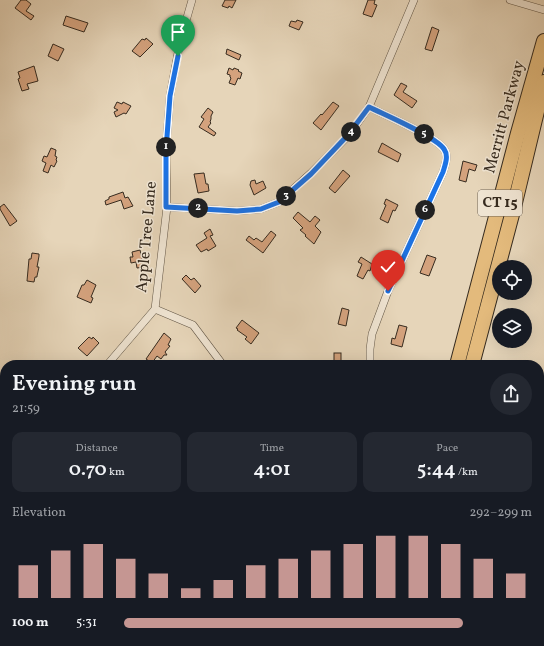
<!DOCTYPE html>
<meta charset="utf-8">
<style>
body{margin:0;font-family:Vollkorn,serif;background:#242831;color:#f1f3f6;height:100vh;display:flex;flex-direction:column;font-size:15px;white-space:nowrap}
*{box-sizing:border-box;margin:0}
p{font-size:13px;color:#9ea1a6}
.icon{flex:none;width:22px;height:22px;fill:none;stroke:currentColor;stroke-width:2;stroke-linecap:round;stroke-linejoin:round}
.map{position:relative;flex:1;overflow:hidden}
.side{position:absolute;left:0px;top:360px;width:544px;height:286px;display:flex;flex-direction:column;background:#171b24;border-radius:16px 16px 0 0;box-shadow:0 4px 16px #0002}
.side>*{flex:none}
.controls{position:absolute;left:492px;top:260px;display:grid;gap:8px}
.controls a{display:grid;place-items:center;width:40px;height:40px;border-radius:50%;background:#171b24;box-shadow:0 4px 16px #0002;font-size:20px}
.pin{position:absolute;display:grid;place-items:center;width:34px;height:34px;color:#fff;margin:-41px -17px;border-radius:50% 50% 50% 0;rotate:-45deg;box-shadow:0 0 4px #0007}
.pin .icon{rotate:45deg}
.km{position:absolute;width:20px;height:20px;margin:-10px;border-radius:50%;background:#222;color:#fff;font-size:11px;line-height:20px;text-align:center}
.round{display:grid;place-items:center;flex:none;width:42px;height:42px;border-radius:21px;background:#242831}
.head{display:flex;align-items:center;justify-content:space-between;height:68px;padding:0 12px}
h1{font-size:22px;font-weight:600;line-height:30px}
.metrics{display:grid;grid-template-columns:repeat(3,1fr);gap:6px;height:68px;padding:4px 12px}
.metrics div{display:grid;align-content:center;border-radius:10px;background:#242831;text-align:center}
.metrics b{font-size:20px;font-weight:600}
.metrics small{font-size:11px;font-weight:400}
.metrics p{font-size:11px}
.chart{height:112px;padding:8px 12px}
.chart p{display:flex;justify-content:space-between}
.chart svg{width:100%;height:72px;margin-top:4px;stroke:#c59692;stroke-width:6}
ul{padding:0 12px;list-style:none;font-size:13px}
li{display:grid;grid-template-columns:64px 48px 1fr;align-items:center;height:30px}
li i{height:10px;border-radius:5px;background:#c59692}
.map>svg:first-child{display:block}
</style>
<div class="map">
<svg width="544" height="646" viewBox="0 0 544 646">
<rect width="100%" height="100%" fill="#e6d5b9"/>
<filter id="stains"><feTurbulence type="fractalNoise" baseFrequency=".005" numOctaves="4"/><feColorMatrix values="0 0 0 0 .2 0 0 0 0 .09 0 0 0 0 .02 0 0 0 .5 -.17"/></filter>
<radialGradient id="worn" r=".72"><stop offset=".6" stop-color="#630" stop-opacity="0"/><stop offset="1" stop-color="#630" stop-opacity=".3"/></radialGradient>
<!-- water -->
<path fill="#98b7b7" stroke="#717f7a" d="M141,641H200L193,646H153Z"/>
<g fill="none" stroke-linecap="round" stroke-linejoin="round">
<!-- stream -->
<g stroke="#717f7a" stroke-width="2">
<path d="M539,561L544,559"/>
<path d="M278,646L279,641"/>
</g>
</g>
<!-- building -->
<g fill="#d4a27d" stroke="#362b1f">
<path d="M21,0H26L31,4L26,11L34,16L31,20L15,8Z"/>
<path d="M225,0H236L232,8L229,6L228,8L222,6Z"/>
<path d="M368,0H375L374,4L377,5L372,17L363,14Z"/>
<path d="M66,16L88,23L84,32L63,25Z"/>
<path d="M297,20L303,22L299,30L289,26L291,21L296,22Z"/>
<path d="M432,27L439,30L432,51L425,49Z"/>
<path d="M146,38L153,44L140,57L132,51L142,39L145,40Z"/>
<path d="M53,44L64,49L58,61L48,56Z"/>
<path d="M227,49L241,55L239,60L226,54Z"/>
<path d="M34,66L38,81L27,84L29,89L22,91L18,79L20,78L18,72Z"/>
<path d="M229,68L233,70L234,68L239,70L238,71L242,73L240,79L238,78L235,85L229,83L231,78L230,77V75L227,74Z"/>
<path d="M401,83L407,86L403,92L417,101L412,108L394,95Z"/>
<path d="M117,102L122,104L123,102L131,106L126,114L124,113L116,117L114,112L118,110L114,108Z"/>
<path d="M333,102L339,106L321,130L313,123L321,114L322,115Z"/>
<path d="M208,108L213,112L211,116V119L210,122L211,123L208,127L216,133L214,136L199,127L204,119L201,117Z"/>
<path d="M382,143L401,154L398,162L378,152Z"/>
<path d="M51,148L56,150L55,156L57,157L56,160L57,161L54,167L51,165L48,173L43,171L46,163L42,161L44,156L47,157Z"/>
<path d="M463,161L477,165L475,171L469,169L466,182L459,180Z"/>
<path d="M343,170L350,176L335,193L329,188Z"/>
<path d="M204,173L206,184H208L209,191L198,193L194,174Z"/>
<path d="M255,180L256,184L263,181L266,188L254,195L250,185L251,181Z"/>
<path d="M123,192L125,198L128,197L133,206L124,209L121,200L106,205L105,201L109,199V197Z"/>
<path d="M386,199L398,205L395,211L393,210L388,223L380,219L386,205L384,204Z"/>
<path d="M4,204L17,221L10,226L0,209V207Z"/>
<path d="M298,212L310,222L315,216L320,220L315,226L321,232L314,244L305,236L306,235L300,230L303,228L293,218Z"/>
<path d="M210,229L213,235L210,236L216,246L208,251L207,249L201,252L196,245L207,238L204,233Z"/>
<path d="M271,231L276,235L263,253L246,240L249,236L254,240L256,238L262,242Z"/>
<path d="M140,250L144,267L137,268L136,262L131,263L130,257H133L132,252Z"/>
<path d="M32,253L39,254V256L37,267H39L37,276V277H35L34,282L27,281L29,259H31Z"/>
<path d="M427,255L436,258L429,276L420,273Z"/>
<path d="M361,257L372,264L370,271L368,270L363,279L357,276L362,264L358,262Z"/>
<path d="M186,275L191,280L194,278L201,286L195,293L182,279Z"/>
<path d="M87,280L96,285L91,297L93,298L91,303L77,297L82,285H84Z"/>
<path d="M342,308L349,310L346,326L338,324Z"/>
<path d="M242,320L259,333L251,344L245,339L247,337L237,330L238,329L236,328Z"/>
<path d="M399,325L407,327L402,347L391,344L392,338L395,339Z"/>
<path d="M164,333L171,339L168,345L170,346L165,352L167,355H164L161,359L157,356L152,363L146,359Z"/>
<path d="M89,337L92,339L93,337L99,343L87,356L78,348Z"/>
<rect x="334" y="353" width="7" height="12"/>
<path d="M544,418V435L539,432V427Z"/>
</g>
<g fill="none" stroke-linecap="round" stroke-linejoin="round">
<defs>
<g id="minor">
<path d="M510,0L544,10"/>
<path d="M369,107C385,115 435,136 444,149C449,156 445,165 443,172L388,291L372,334L370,349V365"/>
<path d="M167,207L237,211L261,209L279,202L311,173L349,135L369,107L414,0"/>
<path d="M155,309L193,325L223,365"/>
<path d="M107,365L155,309L167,207L166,149L170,96L180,42L192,0"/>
<path d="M0,518L5,509"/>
<path d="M0,611L5,616"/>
<path d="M50,641L51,646"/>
<path d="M32,646L34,641"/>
<path d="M509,646L512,641"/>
</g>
<g id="motorway">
<path d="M457,365L518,133L544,41"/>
<path d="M472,365L514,207L544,82"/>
<path d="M384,646L385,641"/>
<path d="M398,646L400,641"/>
</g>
</defs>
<!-- minor casing -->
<use href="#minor" stroke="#625646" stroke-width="8"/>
<!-- motorway casing -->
<use href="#motorway" stroke="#362b1f" stroke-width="16"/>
<!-- minor -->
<use href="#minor" stroke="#efe4d2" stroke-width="7"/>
<!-- motorway -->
<use href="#motorway" stroke="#e3ba7c" stroke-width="14"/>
</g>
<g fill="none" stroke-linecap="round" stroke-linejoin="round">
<defs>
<path id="route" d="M178,56L170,96L166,150V207L237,211L261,209L279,202L311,174L348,135L369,107C385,115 435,136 444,149C449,156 445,165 443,172L388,291"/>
</defs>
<!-- route casing -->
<use href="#route" stroke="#fff" stroke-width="8"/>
<!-- route -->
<use href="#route" stroke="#1a73e8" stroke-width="5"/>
</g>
<g text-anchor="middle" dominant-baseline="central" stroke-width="3" stroke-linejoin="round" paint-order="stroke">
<!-- shield labels -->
<rect fill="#efe4d2" stroke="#6e6255" stroke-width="1" x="478" y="190" width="44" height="26" rx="3"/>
<g font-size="15" font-weight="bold" fill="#362b1f">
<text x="500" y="203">CT 15</text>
</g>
<!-- street labels -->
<g font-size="16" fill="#362b1f" stroke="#efe4d2">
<text transform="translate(505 117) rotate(-75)">Merritt Parkway</text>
<text transform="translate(147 237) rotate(-85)">Apple Tree Lane</text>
</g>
</g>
<rect width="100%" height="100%" filter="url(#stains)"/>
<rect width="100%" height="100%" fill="url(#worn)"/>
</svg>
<div class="controls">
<a><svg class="icon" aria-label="locate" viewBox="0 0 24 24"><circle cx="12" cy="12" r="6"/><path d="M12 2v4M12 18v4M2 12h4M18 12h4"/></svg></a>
<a><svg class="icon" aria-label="layers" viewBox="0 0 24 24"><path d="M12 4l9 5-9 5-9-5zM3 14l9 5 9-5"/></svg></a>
</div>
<div class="pin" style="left:178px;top:56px;background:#1e9e55"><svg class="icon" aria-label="arrive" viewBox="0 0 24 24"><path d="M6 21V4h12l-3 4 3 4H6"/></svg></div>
<div class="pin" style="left:388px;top:291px;background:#d93025"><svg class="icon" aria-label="check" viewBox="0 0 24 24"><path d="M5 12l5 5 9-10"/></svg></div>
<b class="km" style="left:166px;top:147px">1</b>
<b class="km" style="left:198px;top:208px">2</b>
<b class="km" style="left:286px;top:196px">3</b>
<b class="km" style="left:351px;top:132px">4</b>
<b class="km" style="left:424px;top:134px">5</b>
<b class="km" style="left:425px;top:210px">6</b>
<section class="side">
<div class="head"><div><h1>Evening run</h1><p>21:59</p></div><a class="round"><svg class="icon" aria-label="share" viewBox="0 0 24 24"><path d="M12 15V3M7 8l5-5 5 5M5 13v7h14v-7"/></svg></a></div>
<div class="metrics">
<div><p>Distance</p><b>0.70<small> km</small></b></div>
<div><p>Time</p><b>4:01</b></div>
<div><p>Pace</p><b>5:44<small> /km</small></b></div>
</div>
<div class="chart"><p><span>Elevation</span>292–299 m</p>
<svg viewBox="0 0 160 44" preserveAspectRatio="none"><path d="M5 44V24M15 44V15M25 44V11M35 44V20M45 44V29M55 44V38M65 44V33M75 44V24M85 44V20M95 44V15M105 44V11M115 44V6M125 44V6M135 44V11M145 44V20M155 44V29"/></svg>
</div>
<ul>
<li><b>100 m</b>5:31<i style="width:83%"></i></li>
</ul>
</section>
</div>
